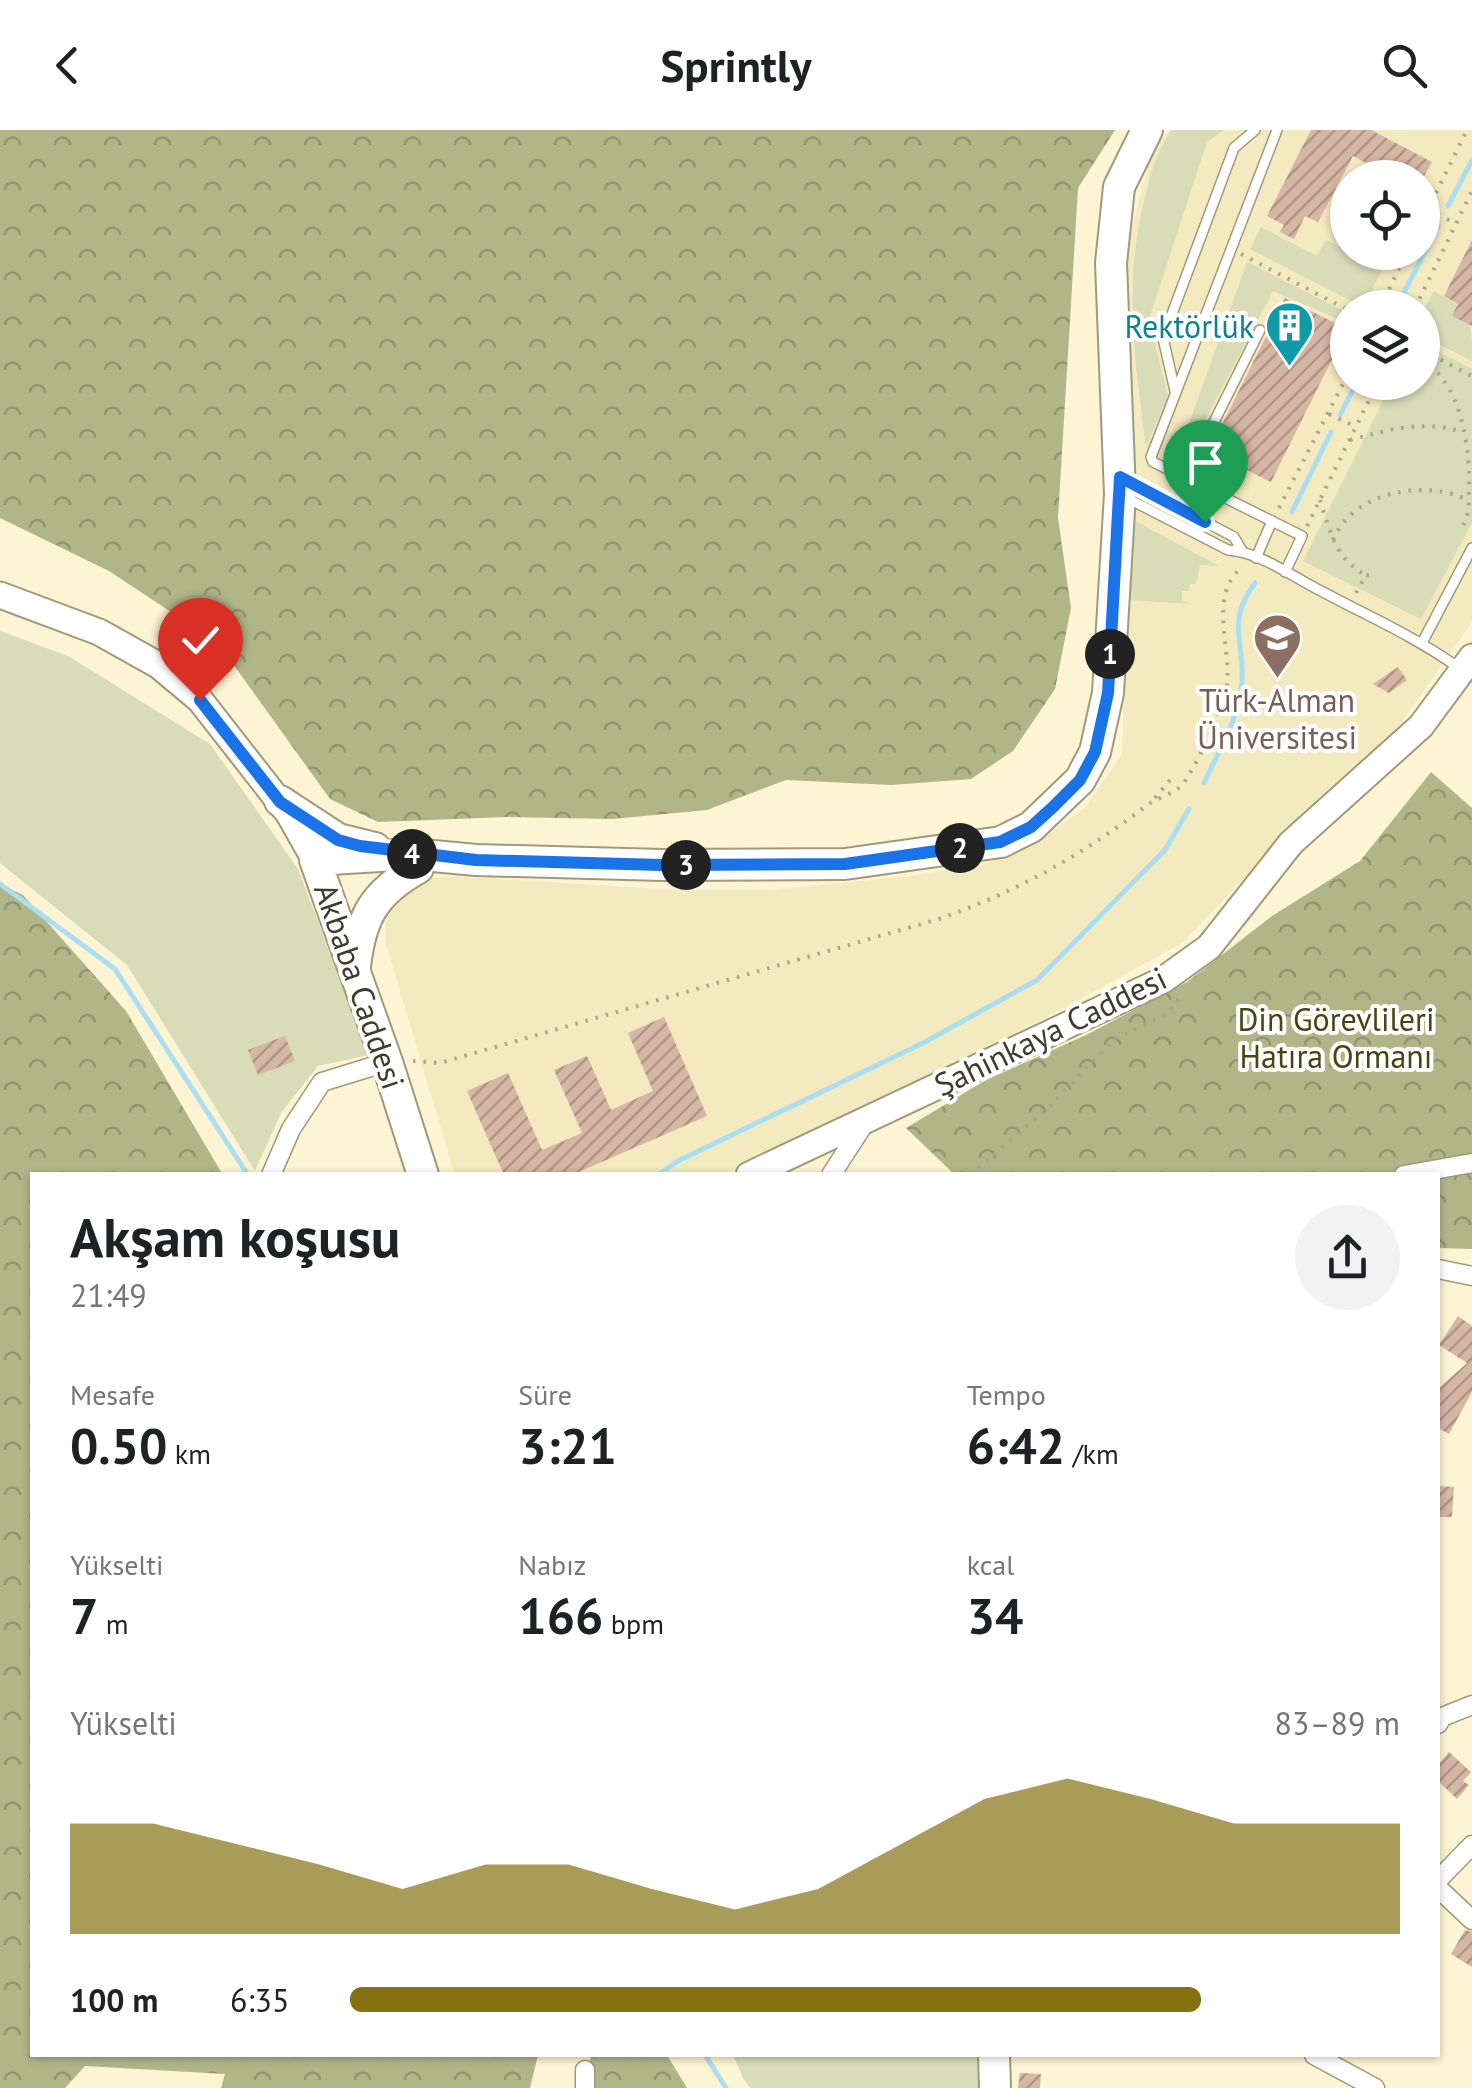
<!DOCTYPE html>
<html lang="tr">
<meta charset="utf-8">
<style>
body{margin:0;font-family:"PT Sans",sans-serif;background:#f2f2f2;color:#202124;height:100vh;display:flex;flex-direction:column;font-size:38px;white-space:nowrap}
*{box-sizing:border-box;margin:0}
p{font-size:32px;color:#757577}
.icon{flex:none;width:55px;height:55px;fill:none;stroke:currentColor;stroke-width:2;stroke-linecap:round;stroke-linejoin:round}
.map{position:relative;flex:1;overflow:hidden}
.drawer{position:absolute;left:30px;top:1042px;width:1410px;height:885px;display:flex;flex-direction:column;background:#fff;border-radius:0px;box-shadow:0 2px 8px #0004}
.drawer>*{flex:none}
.controls{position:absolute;left:1330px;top:30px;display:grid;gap:20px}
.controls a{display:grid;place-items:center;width:110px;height:110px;border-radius:50%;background:#fff;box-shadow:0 2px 8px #0004;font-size:50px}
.pin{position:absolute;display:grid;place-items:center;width:85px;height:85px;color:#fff;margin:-102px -42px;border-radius:50% 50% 50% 0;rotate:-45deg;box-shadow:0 0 10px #0007}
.pin .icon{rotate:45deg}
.km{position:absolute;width:50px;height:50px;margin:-25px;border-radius:50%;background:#222;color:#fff;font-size:28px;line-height:50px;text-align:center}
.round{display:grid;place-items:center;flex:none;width:105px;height:105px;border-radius:52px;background:#f2f2f2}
.head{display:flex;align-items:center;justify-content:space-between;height:170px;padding:0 40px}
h1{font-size:55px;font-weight:600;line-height:75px}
.figures{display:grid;grid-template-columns:repeat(3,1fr);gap:15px;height:170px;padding:10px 40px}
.figures div{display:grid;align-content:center}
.figures b{font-size:50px;font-weight:600}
.figures small{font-size:28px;font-weight:400}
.figures p{font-size:28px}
.chart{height:280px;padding:20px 40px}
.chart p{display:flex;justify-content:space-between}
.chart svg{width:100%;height:180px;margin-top:10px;fill:#867112;opacity:.7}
ul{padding:0 40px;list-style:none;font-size:32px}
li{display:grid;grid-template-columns:160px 120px 1fr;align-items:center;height:75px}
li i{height:25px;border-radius:12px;background:#867112}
header{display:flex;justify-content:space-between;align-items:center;height:130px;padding:0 40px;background:#fff;font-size:45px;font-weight:600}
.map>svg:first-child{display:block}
</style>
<header><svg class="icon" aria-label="back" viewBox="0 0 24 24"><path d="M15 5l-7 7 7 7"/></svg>Sprintly<svg class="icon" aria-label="search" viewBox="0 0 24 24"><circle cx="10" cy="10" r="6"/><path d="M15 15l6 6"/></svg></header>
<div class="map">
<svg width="1472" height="1958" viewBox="0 0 1472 1958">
<defs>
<pattern id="forest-crowns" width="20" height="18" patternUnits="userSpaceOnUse" patternTransform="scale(2.5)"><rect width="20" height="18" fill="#b1b689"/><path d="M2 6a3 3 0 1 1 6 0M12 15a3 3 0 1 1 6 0" fill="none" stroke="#919570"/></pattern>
<pattern id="building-hatch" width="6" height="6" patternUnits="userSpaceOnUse" patternTransform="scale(2.5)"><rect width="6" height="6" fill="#d6b6a4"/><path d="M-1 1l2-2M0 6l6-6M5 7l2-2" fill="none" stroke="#af9586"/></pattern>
</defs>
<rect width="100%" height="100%" fill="#fcf4d2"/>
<!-- built -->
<path fill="#f4eac0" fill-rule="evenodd" d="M1170,0H1472V492L1389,610L1333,655L1182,813L1055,883L723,1045H455L386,814V772L417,750L451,746L676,760H773L910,746L981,735L1044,708L1086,676L1122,624L1127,470L1124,125L1153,20ZM1348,48H1422V122H1348ZM1348,178H1422V252H1348Z"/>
<!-- grass -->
<g fill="#d8dcb7">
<path d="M1172,0H1224L1207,12L1149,189L1168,266L1146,317C1135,230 1123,159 1144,71C1151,44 1155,23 1172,0Z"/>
<path d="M1261,97L1317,126L1326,110L1340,116L1347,102L1348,122L1391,123L1363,177L1250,119Z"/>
<path d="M1247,132L1347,183V193L1273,161L1187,324L1179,321Z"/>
<path d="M1434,161C1471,181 1472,191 1472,231L1423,206L1422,183Z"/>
<path d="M1423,214L1472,239V393L1421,489L1303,431L1392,253L1422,252Z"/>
<path d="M1131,389L1219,436L1200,435L1196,454H1190L1189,461H1182V471L1192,474L1127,470Z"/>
<path d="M0,501L68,526L210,614L298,739L369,925L318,936L281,983L255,1041L127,835L0,733Z"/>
<path d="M733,1925H986V1958H751L744,1950Z"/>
</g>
<!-- forest -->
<g fill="url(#forest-crowns)">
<path d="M0,0H1115L1078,58L1058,388L1071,478L1055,559L1013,621L971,649L891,655L786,650L707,680L612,689L506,687L378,692L330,669L218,513L109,441L0,388Z"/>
<path d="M1431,642L1472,678V1119L1438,1118V1045H955L906,998L986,950L1086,905L1187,852L1272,786L1360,731Z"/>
<path d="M0,754L23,765L126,881L223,1045H32V1925H538L530,1958H221L225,1944L85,1936L65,1958H0Z"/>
<path d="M591,1925H667L687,1958H591L586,1953Z"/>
</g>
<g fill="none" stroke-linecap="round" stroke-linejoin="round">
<!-- stream -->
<g stroke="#aadff2" stroke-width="5">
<path d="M1448,76L1472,30"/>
<path d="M1396,178L1438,96"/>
<path d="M1340,285L1357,252"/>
<path d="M1292,382L1331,302"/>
<path d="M1204,653C1218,622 1241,585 1242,550C1244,508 1226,493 1255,453"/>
<path d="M0,754L115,839L248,1045"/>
<path d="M658,1045L678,1031L923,913L1037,850L1165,720L1189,679"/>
<path d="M705,1925L726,1958"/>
</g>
</g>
<!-- building -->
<g fill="url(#building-hatch)">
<path d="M1311,0H1371L1432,32L1423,48H1394L1353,26L1318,92L1305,86L1294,109L1280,102L1284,95L1267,86Z"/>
<path d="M1472,110V196L1452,186L1458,174L1444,166Z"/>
<path d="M1285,168L1347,199L1271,352L1209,321Z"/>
<path d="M1398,537L1407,550L1389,563L1373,554Z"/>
<path d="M664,887L707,986L572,1045H504L467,961L508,943L542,1020L582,1003L554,940L587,926L611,980L653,961L628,903Z"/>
<path d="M285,906L295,931L258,945L248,920Z"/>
<path d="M1458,1186L1472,1196V1262L1449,1304L1438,1298V1259L1467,1233L1439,1215Z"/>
<path d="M1438,1356L1454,1357L1452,1387H1438Z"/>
<path d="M1449,1622L1471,1642L1463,1651L1469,1655L1457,1669L1438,1651V1635Z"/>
<path d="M1465,1800L1472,1802V1837L1451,1824Z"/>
<path d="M1020,1943L1041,1944L1040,1958H1018Z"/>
</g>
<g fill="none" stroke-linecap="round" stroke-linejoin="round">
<defs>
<g id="lane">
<path d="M1277,0L1151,327L1153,332L1302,406L1285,442"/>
<path d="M1175,261L1163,208L1234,18L1255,0"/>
<path d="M1186,348L1260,200"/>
<path d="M1126,350L1234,407L1242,421"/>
<path d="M1127,368L1228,420C1260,422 1293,447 1321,461C1368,486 1416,507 1459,538"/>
<path d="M1256,428L1272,391"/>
<path d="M1422,513L1472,418"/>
</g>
<g id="street">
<path d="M271,1045L291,999L322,952L387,932"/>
<path d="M831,1045L864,994"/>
<path d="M1404,1045L1472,1033"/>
<path d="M1438,1139L1472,1146"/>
<path d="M1438,1594L1442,1587L1472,1575"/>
<path d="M1438,1750L1472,1715"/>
<path d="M1438,1758L1472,1790"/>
<path d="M1314,1925L1375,1958"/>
<path d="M585,1940V1958"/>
</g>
<g id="secondary">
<path d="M0,465L99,502L158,535L200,570L289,684L315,730"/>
<path d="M749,1045L1163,850L1209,817L1291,713L1421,596L1472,527"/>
</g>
<g id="primary">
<path d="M280,671L338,709L375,718"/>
<path d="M355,836C361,786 374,763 418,738"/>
<path d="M423,1045L387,932L315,730L412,724L476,730L662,735L845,734L1001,712L1031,697L1080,650L1095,622L1108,563L1120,364L1111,133L1119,57L1147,0"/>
<path d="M994,1925L995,1958"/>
</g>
</defs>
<!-- lane casing -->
<use href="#lane" stroke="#a19a7a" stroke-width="12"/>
<!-- street casing -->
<use href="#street" stroke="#a19a7a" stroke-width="21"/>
<!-- secondary casing -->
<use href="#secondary" stroke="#a19a7a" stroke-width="29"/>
<!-- primary casing -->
<use href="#primary" stroke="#a19a7a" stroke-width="34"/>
<!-- path -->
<g stroke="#aba58b" stroke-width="4" stroke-dasharray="2.5 8" stroke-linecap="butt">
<path d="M1428,80L1455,93"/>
<path d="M1422,91L1467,0"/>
<path d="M1241,124L1348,180"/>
<path d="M1380,178L1407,122"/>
<path d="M1415,178L1472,61"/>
<path d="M1422,220L1472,246"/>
<path d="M1422,229C1462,255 1470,316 1469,361C1468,375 1470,389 1460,399"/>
<path d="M1329,284L1356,297"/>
<path d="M1350,310C1390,299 1423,290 1463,302"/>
<path d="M1320,370C1330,401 1335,429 1366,445"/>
<path d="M1279,378L1348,244"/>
<path d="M1307,396L1378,252"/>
<path d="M1333,410C1353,361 1425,349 1468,370"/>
<path d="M1356,463L1366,445L1376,447"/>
<path d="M1155,668L1170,650"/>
<path d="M413,931L440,933L939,789C1016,762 1081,726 1146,676C1156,668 1171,665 1180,657C1193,645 1222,580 1226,561C1234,521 1206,467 1242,437"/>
<path d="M970,1045L1048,978L1116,908L1167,884L1182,865"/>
</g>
<!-- lane -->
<use href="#lane" stroke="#fff" stroke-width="9"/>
<!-- street -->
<use href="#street" stroke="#fff" stroke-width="18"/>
<!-- secondary -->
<use href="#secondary" stroke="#fff" stroke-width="25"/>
<!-- primary -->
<use href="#primary" stroke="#fff" stroke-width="30"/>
</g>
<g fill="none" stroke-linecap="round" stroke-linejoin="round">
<defs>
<path id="route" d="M200,570L280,672L338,710L360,716L476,730L662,735L845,734L1000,712L1031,697L1053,677L1080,650L1095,622L1108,563L1120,347L1205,392"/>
</defs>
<!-- route casing -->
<use href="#route" stroke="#fff" stroke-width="20"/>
<!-- route -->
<use href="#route" stroke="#1a73e8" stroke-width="12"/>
</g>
<!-- icons -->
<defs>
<symbol id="building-pin" viewBox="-11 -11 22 30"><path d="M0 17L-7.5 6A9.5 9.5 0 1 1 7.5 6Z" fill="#0f9aa8" stroke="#fff"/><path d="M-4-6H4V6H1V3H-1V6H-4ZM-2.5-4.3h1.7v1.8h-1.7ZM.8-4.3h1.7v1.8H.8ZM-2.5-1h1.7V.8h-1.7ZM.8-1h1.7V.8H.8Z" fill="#fff"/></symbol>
<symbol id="university-pin" viewBox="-11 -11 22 30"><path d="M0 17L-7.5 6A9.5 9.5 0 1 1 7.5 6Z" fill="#8d6e63" stroke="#fff"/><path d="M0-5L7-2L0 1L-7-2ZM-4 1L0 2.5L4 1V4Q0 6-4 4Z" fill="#fff"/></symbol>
</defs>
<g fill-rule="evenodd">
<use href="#building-pin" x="1262" y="168" width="55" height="75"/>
<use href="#university-pin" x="1250" y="480" width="55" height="75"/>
</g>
<g text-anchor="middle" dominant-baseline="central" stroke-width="8" stroke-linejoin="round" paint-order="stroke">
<!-- culture labels -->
<g font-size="32" fill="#0d838f" stroke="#fff" text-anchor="end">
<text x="1254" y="196">Rektörlük</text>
</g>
<!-- education labels -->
<g font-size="32" fill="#785e54" stroke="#fff">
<text x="1277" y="570">Türk-Alman<tspan x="1277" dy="37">Üniversitesi</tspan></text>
</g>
<!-- street labels -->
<g font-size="32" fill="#3f3c2e" stroke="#fff">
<text transform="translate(360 856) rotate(71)">Akbaba Caddesi</text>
<text transform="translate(1050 901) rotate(-26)">Şahinkaya Caddesi</text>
</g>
<!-- park labels -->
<g font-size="32" fill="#444712" stroke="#fff">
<text x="1336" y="889">Din Görevlileri<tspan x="1336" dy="37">Hatıra Ormanı</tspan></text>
</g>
</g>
</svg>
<div class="controls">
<a><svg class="icon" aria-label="locate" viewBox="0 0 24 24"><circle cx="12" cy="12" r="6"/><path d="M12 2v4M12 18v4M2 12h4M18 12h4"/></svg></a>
<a><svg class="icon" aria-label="layers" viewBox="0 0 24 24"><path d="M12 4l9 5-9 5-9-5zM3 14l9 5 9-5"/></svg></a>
</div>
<div class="pin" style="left:1205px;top:392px;background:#1e9e55"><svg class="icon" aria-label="arrive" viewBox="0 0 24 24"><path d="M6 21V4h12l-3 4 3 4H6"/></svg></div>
<div class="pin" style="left:200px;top:570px;background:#d93025"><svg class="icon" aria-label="check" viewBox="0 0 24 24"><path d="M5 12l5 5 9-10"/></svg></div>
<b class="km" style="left:1110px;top:524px">1</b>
<b class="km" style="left:960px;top:718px">2</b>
<b class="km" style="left:686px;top:735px">3</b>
<b class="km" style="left:412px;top:724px">4</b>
<section class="drawer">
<div class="head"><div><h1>Akşam koşusu</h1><p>21:49</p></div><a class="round"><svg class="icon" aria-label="share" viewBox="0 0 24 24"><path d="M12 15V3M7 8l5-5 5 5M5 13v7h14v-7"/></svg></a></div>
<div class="figures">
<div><p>Mesafe</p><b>0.50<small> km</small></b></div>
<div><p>Süre</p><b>3:21</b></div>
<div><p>Tempo</p><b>6:42<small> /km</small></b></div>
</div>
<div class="figures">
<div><p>Yükselti</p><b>7<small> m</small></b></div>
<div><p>Nabız</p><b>166<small> bpm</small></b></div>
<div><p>kcal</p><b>34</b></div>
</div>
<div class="chart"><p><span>Yükselti</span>83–89 m</p>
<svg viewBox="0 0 160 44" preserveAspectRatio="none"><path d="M0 44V17L10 17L20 22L30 27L40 33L50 27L60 27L70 33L80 38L90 33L100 22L110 11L120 6L130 11L140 17L150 17L160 17V44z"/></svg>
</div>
<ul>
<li><b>100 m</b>6:35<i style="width:81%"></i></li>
</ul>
</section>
</div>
